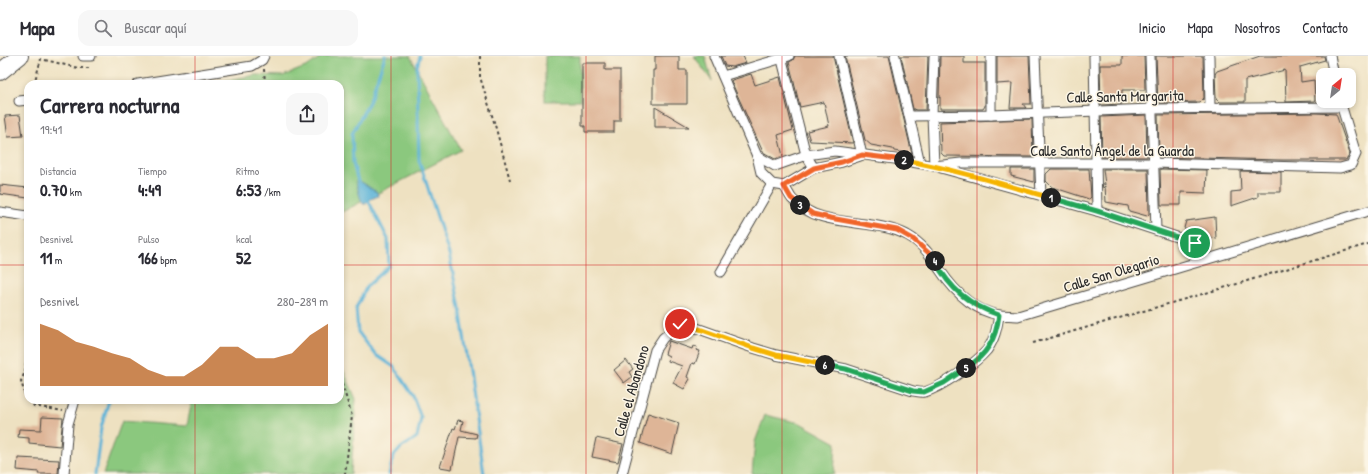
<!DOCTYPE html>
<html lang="es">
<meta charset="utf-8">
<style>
body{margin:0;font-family:"Patrick Hand",sans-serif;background:#f7f7f7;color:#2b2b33;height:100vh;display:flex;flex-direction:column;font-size:15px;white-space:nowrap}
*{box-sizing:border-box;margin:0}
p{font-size:13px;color:#7c7c81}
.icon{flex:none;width:22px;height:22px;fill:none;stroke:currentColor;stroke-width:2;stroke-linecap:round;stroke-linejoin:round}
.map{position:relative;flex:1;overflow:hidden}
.sheet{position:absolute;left:24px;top:24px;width:320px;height:324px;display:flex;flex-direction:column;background:#fff;border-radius:12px;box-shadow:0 2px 6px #0003}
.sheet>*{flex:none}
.needle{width:26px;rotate:30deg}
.fabs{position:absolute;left:1316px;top:12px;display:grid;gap:8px}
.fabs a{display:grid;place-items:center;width:40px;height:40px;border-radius:8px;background:#fff;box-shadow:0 2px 6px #0003;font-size:20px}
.pin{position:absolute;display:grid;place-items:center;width:34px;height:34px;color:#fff;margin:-17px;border:2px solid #fff;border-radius:50%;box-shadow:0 1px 4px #0007}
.km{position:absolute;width:20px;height:20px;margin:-10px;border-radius:50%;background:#222;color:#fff;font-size:11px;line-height:20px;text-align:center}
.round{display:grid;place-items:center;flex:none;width:42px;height:42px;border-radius:12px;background:#f7f7f7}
.overview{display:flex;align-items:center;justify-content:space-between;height:68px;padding:0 16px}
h1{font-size:22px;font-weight:800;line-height:30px}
.stats{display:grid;grid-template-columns:repeat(3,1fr);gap:6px;height:68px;padding:4px 16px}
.stats div{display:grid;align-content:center}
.stats b{font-size:17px;font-weight:800}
.stats small{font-size:11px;font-weight:400}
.stats p{font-size:11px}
.chart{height:112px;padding:8px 16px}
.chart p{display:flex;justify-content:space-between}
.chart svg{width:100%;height:72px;margin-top:4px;fill:#b45309;opacity:.7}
header{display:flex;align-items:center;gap:24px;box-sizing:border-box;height:56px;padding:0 20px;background:#fff;border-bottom:1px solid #e1e1e2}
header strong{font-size:19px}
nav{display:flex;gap:22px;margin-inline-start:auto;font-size:14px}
.search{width:280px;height:36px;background:#f7f7f7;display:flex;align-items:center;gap:10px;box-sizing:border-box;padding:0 14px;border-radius:12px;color:#7c7c81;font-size:15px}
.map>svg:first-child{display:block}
</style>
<header>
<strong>Mapa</strong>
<div class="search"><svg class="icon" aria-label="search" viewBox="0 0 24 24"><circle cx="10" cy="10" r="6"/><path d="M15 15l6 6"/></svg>Buscar aquí</div>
<nav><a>Inicio</a><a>Mapa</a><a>Nosotros</a><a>Contacto</a></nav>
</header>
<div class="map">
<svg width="1368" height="418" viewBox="0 0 1368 418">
<rect width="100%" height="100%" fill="#fcf5e5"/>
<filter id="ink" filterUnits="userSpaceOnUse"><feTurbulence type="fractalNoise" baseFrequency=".025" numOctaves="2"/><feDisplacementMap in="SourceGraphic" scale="8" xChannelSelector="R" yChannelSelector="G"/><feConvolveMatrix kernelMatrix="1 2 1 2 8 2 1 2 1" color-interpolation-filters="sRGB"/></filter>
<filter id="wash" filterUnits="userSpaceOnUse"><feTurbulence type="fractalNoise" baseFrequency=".012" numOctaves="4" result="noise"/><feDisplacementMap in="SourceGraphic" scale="16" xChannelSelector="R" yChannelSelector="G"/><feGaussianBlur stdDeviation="0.9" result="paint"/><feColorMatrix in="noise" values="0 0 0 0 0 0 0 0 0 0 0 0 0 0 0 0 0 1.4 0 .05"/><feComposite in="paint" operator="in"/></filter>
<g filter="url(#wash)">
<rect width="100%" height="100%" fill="#eee1c1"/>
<!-- green -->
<g fill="#8bc87e" stroke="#5b7a54">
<path d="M322,0H410L461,94L340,157V28H205L256,19L283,20L308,10Z"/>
<rect x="545" y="0" width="35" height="45"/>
<path d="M694,0H705L712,25Z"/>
<path d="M340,307L356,343L351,418H103L122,365L187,370L192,344H340Z"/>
<path d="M765,359L800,367L836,387L834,418H752L755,386Z"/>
</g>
<!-- water -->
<path fill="#5bb3d8" stroke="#436f82" d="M356,124C364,126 369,132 377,136L378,140L371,143L366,148H363C359,141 358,133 356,125Z"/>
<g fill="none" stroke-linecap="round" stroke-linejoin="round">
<!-- stream -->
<g stroke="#5bb3d8" stroke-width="3">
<path d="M420,0L417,11L419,104L449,198L460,252L484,418"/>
<path d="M359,129L353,107L352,78L370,44L385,0"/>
<path d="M367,142L388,183L389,210L367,230L356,252L358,276L376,299L394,311L413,340L421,362L417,381L401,392L393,401L389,418"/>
<path d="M95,418L101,372L109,344"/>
</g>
</g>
<g id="blocks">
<!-- building -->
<g fill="#deb597">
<path d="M655,0H679V14H687V48H653V14H655Z"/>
<path d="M721,0H743L746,7L732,11L725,10Z"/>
<path d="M795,0H833L853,87L810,85L807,75L829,70L824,46L800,51L789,6L793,4Z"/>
<path d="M845,0H889L912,98L894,95L893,93L871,89L865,84Z"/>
<path d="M901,0H928L926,54H916L913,53Z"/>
<path d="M940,0H964V7H985V50L983,53H940V41L939,42Z"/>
<path d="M997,0H1029L1031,48H1023L1026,52H1010L1012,27L997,28Z"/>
<path d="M1122,0H1144L1145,34H1122V48L1101,49L1100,9H1122Z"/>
<path d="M1156,0H1203L1204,42L1200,46L1158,47Z"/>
<path d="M1260,0H1324L1325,4L1300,11L1301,26L1314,24L1315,45L1286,46L1285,14L1245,24V46H1220L1216,42L1215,18L1217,15Z"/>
<path d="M582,7H605V14H620V65H614V76H585V70H582Z"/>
<path d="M751,18L755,29L780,21L793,74L778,79L783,100L775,103L763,96L731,25L732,24Z"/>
<path d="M655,51L689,71H655Z"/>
<path d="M1316,57L1336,58L1350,98L1347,103L1345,104H1281L1159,101L1158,59Z"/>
<path d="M20,59L23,80L8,81L5,60Z"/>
<path d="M1146,59L1147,101H1102L1101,61Z"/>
<path d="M1032,63L1033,101L944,100L941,97L940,66Z"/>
<path d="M1011,113H1034V126L1011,120Z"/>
<path d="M1051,113H1089L1091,141L1089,143L1052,131L1046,125V118Z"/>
<path d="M1103,113H1148L1149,158L1147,160L1129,155L1128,150L1106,146L1105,130L1103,132L1102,127L1105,129Z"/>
<path d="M1160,113L1207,114L1206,137L1181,136V149H1161Z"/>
<path d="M1240,115L1281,116V136H1258V141L1231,150V136L1241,135Z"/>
<path d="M0,129L28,132V142L0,138Z"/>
<path d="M1215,161L1216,183L1184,172L1186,165Z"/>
<path d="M669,285L692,293L693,290L697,291L696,294L700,295L695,308L692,307L687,321L690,323L684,333L673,327L682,310L668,305L669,300L665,298Z"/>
<path d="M626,304L633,313L629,316L632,321L624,327L614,314Z"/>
<path d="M648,357L679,367L672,398L640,387Z"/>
<path d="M42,361L63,362L60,390L29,387V382L18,381L19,373L41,374Z"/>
<path d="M458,364L463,365L461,374L477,378L476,382L459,381L452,413L440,411L453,372L455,373Z"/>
<path d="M596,382L623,388L618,406L592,401Z"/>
<path d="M18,402L59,404L58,418H38L39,416L17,414Z"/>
</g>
</g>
</g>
<g filter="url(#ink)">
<use href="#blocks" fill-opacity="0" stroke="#484642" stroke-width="1"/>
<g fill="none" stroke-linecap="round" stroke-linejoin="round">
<defs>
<g id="street">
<path d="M83,0H91"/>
<path d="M714,0L757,100L761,117L772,128L784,130L814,112L842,106L860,100"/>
<path d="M781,0L806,99L814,112"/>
<path d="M839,0L862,99"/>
<path d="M895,0L920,107"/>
<path d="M934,0L932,59L934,110"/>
<path d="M991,0V59"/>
<path d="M1035,0L1041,139"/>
<path d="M1094,0L1097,155"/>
<path d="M1150,0L1156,174"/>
<path d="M1209,0L1210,52"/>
<path d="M1330,0L1334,19"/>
<path d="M723,20L789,0"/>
<path d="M138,28L252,10L262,4L264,0"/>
<path d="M19,45L28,44"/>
<path d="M910,60L991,59L1152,53L1341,51"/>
<path d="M757,100L775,110L806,99L835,95L895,103L934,110L961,107H1153L1340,112L1351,109L1356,98L1340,45"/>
<path d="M941,112L1097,155L1195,187"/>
<path d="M784,130C787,134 789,139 792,143C821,174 872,161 907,179C923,188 930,199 940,214C954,235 974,255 999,259C1005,260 1012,259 1018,260L1368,155"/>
<path d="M0,156L28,160"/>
<path d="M721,216L772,128"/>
<path d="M64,418L68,368L75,344"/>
<path d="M622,418L655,294L663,282L680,268L688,269L753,292L776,299L846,313L913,335C916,335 921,337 925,336C942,331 976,307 987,294C995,283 997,272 999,259"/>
</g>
<path id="highway" d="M0,16L20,0"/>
</defs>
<!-- street casing -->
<use href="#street" stroke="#484642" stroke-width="11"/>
<!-- highway casing -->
<use href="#highway" stroke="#484642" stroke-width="18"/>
<!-- path -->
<g stroke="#484642" stroke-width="2" stroke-dasharray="3 3" stroke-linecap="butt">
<path d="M480,0V21L495,69L510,124"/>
<path d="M264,13L265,28"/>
<path d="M34,28L41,3L78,12H90V10"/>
<path d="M1033,287L1237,228L1368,188"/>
<path d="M28,301L26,305L25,316L21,325L25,339L28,343"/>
<path d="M340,322L352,360L345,418"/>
<path d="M29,344L34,350L63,355"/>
</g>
<!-- street -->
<use href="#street" stroke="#fff" stroke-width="9"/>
<!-- highway -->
<use href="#highway" stroke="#fff" stroke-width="16"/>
</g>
</g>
<g fill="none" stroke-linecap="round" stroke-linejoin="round" filter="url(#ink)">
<defs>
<path id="split-1" d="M1051,142L1097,155L1195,187"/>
<path id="split-2" d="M904,104C953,113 1002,128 1051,142"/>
<path id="split-3" d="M800,149L791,142L784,130L814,112L842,106L862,99L904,104"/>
<path id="split-4" d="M800,149L813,158L830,162L897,174L913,183L931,199L935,205"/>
<path id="split-5" d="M935,205C950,233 969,249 999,259C996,283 987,299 966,312"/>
<path id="split-6" d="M825,309L846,313L913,335L924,336L944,327L966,312"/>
<path id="split-7" d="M680,268L688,269L753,292L776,299L825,309"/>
</defs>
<!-- split-1 casing -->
<use href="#split-1" stroke="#fff" stroke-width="8"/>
<!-- split-2 casing -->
<use href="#split-2" stroke="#fff" stroke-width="8"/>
<!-- split-3 casing -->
<use href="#split-3" stroke="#fff" stroke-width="8"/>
<!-- split-4 casing -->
<use href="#split-4" stroke="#fff" stroke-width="8"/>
<!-- split-5 casing -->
<use href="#split-5" stroke="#fff" stroke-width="8"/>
<!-- split-6 casing -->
<use href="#split-6" stroke="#fff" stroke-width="8"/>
<!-- split-7 casing -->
<use href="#split-7" stroke="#fff" stroke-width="8"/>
<!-- split-1 -->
<use href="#split-1" stroke="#22a559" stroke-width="5"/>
<!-- split-2 -->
<use href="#split-2" stroke="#f5b400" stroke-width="5"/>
<!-- split-3 -->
<use href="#split-3" stroke="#f0652b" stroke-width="5"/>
<!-- split-4 -->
<use href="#split-4" stroke="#f0652b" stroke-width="5"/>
<!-- split-5 -->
<use href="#split-5" stroke="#22a559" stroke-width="5"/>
<!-- split-6 -->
<use href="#split-6" stroke="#22a559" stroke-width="5"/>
<!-- split-7 -->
<use href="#split-7" stroke="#f5b400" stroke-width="5"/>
</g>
<!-- grid -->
<path fill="none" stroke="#d62828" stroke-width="1" stroke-opacity="0.55" d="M195,0V28M391,0V418M586,0V418M782,0V418M977,0V418M1173,0V418M0,209H28M340,209H1368M195,344V418"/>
<g text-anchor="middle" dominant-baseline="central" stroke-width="3" stroke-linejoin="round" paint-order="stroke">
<!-- street labels -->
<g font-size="15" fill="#2b2b2b" stroke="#fcf5e5">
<text transform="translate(1125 40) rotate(-1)">Calle Santa Margarita</text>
<text x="1112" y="94">Calle Santo Ángel de la Guarda</text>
<text transform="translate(1111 217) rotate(-17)">Calle San Olegario</text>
<text transform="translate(631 335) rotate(-74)">Calle el Abandono</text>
</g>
</g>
</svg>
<div class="fabs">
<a><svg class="needle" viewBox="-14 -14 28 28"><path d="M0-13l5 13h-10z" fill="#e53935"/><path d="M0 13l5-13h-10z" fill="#7c7c81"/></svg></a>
</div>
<div class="pin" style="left:1195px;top:187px;background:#1e9e55"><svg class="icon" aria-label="arrive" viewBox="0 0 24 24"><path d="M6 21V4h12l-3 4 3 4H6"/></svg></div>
<div class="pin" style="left:680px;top:268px;background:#d93025"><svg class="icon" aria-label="check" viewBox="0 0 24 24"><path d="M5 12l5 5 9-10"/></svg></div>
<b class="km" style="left:1051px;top:142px">1</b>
<b class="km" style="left:904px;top:104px">2</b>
<b class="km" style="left:800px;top:149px">3</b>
<b class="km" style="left:935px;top:205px">4</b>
<b class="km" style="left:966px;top:312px">5</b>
<b class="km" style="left:825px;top:309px">6</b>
<section class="sheet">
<div class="overview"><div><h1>Carrera nocturna</h1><p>19:41</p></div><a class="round"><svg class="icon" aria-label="share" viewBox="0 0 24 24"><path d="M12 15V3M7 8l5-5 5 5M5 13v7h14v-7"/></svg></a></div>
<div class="stats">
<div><p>Distancia</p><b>0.70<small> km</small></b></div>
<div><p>Tiempo</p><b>4:49</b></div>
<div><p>Ritmo</p><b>6:53<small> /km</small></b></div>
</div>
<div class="stats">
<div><p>Desnivel</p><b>11<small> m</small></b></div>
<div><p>Pulso</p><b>166<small> bpm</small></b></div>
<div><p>kcal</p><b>52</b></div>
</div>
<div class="chart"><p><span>Desnivel</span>280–289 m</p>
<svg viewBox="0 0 160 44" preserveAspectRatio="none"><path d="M0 44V6L10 10L20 17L30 20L40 24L50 27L60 34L70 38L80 38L90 31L100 20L110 20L120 27L130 27L140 24L150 13L160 6V44z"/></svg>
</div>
</section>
</div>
